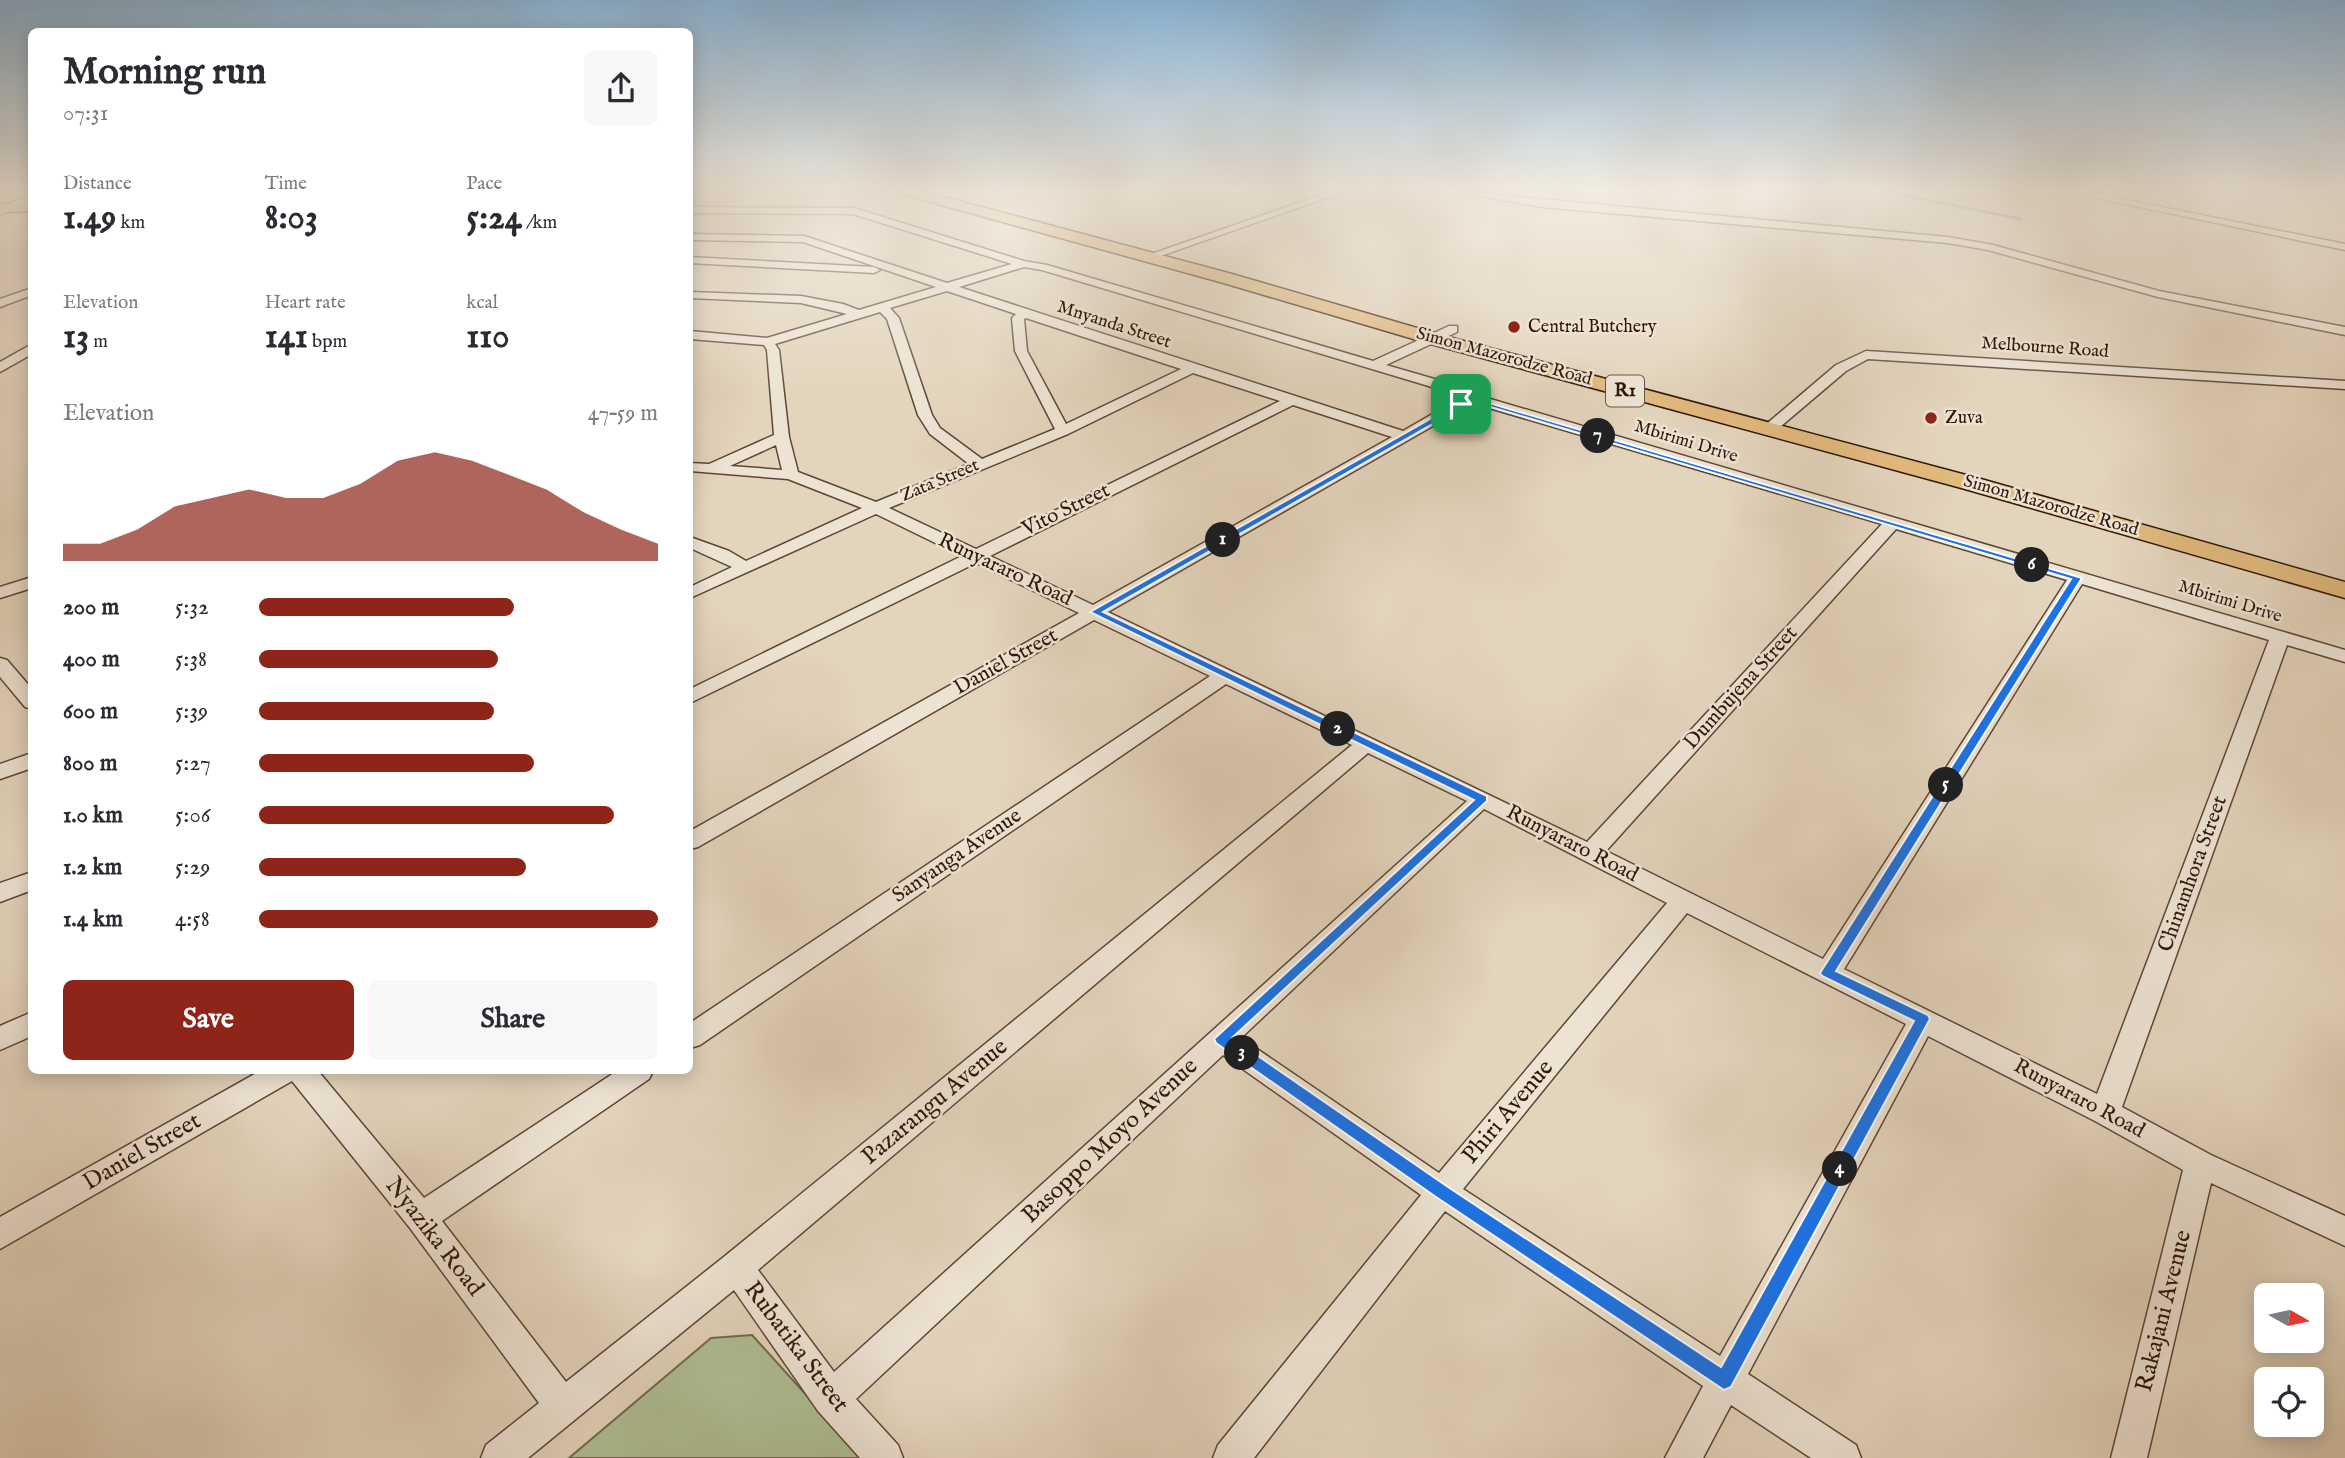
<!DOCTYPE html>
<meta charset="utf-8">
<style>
body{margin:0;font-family:"IM FELL English",serif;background:#f7f7f7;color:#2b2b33;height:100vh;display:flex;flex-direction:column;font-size:26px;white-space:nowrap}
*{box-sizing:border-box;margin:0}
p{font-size:23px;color:#7c7c81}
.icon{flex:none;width:38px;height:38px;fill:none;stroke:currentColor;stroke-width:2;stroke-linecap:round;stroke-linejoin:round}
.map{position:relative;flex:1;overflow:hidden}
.side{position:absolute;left:28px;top:28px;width:665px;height:1046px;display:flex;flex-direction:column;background:#fff;border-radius:10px;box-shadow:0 4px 18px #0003}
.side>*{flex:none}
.needle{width:46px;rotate:99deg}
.controls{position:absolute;left:2254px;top:1283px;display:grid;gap:14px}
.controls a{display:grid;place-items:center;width:70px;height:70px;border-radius:10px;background:#fff;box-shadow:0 4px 18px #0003;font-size:35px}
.pin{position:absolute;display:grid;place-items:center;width:60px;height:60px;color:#fff;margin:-30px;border-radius:14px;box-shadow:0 4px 10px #0006}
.km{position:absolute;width:35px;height:35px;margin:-18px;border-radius:50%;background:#222;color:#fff;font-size:19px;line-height:35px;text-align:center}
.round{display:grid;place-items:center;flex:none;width:74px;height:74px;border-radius:10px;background:#f7f7f7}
.headline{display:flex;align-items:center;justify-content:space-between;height:119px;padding:0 35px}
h1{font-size:38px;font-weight:800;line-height:52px}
.metrics{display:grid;grid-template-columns:repeat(3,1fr);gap:10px;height:119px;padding:7px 35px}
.metrics div{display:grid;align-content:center}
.metrics b{font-size:35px;font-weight:800}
.metrics small{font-size:19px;font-weight:400}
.metrics p{font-size:19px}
.chart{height:196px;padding:14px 35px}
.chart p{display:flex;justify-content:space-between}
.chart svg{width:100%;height:126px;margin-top:7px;fill:#8f2418;opacity:.7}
.cta{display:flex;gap:14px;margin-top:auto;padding:14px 35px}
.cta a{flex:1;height:80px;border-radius:10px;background:#8f2418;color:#fff;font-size:28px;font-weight:800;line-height:80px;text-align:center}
.cta a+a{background:#f7f7f7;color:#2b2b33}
ul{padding:0 35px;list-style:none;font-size:23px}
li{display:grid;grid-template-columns:112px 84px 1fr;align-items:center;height:52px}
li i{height:18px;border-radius:9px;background:#8f2418}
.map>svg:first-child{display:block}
</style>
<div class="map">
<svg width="2345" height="1458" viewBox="0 0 2345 1458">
<rect width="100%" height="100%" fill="#e3d4bc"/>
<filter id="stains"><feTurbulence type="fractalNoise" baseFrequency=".00286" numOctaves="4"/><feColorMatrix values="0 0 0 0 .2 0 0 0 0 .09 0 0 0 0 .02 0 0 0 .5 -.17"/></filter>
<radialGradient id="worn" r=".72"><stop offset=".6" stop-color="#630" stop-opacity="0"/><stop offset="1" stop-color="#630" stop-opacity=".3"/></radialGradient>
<!-- green -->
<path fill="#afbe94" stroke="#706a4f" stroke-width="2" d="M752,1335L863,1458H569L711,1338Z"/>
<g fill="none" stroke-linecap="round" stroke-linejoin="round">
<!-- stream -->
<path stroke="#717675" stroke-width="2.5" d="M1882,191L2021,219"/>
<defs>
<g id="minor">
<path d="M1332,191H1346L1152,259L1143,257Z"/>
<path d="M1453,191L1948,237L1993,245L2159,291L2345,327V335L2158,297L1988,250L1948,243L1541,207Z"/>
<path d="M2063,191H2082L2345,244V250Z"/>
<path d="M32,194V201L0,215V208Z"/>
<path d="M690,207L854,208L1024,261L1047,265L1373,361L1449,326H1457V332L1386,365L1462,387L1470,393L2345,650V662L2287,645L2122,1107L2211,1155L2345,1216V1246L2211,1183L2147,1458H2111L2183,1170L2095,1121L1928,1036L1748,1374L1856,1445L1861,1458H1811L1731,1405L1703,1458H1665L1703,1386L1445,1211L1254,1458H1213L1218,1445L1421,1195L1223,1055L856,1399L898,1445L903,1458H860L818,1411L734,1290L528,1458H481L486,1445L539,1403L410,1228L292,1081L0,1249V1217L260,1071H318L424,1198L617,1071H653L649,1079L442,1221L566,1382L725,1256L1352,745L1226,684L700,1045L690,1048V1023L1210,676L1094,620L698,847L690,849V831L1079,613L976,563L690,703V689L962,556L876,514L690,598V587L732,567L690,548V537L729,551L746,561L862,508L788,479L690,471V463L709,464L774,435L767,350L764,345L690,339V331L767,338L847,314L801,303L690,298V292L801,296L843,304L859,310L936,287L803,242L690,240V234L804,236L947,283L1012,264L853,214L690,213ZM1024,267L1042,270L1452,393L1458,397L1455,401L1403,431L959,287ZM947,291L1016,314L1012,318L1015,351L1055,429L982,459L940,428L932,415L899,318L890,308ZM880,312L887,319L918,415L930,434L969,464L876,502L798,472L789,437L779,350L775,344ZM1026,318L1181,369L1066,424L1027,351L1024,319ZM1193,373L1280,401L976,549L889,508L1068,434ZM1469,402L1882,524L1587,842L1108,612L1466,407ZM1293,405L1392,437L1093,605L990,556ZM776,445L782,470L730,466ZM1896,529L2067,580L1823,959L1606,851ZM2082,584L2269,640L2097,1094L1844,969ZM1368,753L1467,801L834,1372L758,1270ZM1484,809L1667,903L1439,1173L1241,1038ZM1687,913L1906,1024L1720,1356L1463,1189Z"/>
<path d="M690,257L874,267L880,270L874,273L690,263Z"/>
<path d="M32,288V295L0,307V299Z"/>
<path d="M32,344V354L0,372V362Z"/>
<path d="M1866,351L2345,381V389L1868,359L1846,371L1773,433H1763L1761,430L1763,427L1836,365Z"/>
<path d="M32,577V588L0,598V587Z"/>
<path d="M0,658L7,660L32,689V709L25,707L0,677Z"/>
<path d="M32,753V768L0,779V764Z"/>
<path d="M32,872V890L0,902V883Z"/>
<path d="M32,1012V1036L0,1050V1026Z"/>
</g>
<path id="major" d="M32,203V211L0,212V204Z"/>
<path id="highway" d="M899,191H922L1232,274L1441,335L1981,479L2345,582V598L1965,489L1427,343L1220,282L901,194Z"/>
</defs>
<!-- minor casing -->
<use href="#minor" stroke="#5d4636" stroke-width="3"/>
<!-- major casing -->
<use href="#major" stroke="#30170a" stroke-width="4"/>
<!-- highway casing -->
<use href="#highway" stroke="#30170a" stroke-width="3"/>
<!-- minor -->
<use href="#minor" fill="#ede3d3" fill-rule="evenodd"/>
<!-- major -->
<use href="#major" fill="#e2ba7e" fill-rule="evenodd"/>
<!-- highway -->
<use href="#highway" fill="#e2ba7e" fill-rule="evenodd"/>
</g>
<!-- sky -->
<linearGradient id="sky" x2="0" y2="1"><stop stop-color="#89b4d7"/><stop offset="0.48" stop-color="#f2ece1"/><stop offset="1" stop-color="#f2ece1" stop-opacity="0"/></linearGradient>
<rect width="2345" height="395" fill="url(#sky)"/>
<!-- route -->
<path fill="#1a73e8" stroke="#fff" stroke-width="2" fill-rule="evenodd" d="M1462,395L2082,578L1836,971L1928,1015L1930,1019L1731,1387L1724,1390L1436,1197L1216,1043L1214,1039L1474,800L1090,612L1458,403ZM1467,400L2071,579L1820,973L1822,976L1914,1021L1721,1367L1448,1187L1232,1038L1487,801V796L1103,612L1464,406Z"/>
<!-- markers -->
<g fill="#8f2418" stroke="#ede3d3" stroke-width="2.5">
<circle cx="1514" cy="327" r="7"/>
<circle cx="1931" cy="418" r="7"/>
</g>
<g text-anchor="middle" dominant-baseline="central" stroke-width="5" stroke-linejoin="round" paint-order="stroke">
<!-- far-street labels -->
<g font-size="18" fill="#30170a" stroke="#ede3d3">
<text transform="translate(1114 325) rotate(18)">Mnyanda Street</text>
<text transform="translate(2045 348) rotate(4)">Melbourne Road</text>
<text transform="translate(1504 357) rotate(15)">Simon Mazorodze Road</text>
<text transform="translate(1686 442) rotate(17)">Mbirimi Drive</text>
<text transform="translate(940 481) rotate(-23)">Zata Street</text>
<text transform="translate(2051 506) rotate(16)">Simon Mazorodze Road</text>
<text transform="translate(2230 602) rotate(17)">Mbirimi Drive</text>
</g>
<!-- far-poi labels -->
<g font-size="18" fill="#30170a" stroke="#ede3d3" text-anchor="start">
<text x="1528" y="327">Central Butchery</text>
<text x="1945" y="418">Zuva</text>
</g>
<!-- shield labels -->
<rect fill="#ede3d3" stroke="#695446" stroke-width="2" x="1606" y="375.5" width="38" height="31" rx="5"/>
<g font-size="19" font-weight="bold" fill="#30170a">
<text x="1625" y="391">R1</text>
</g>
<!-- street labels -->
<g font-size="21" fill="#30170a" stroke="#ede3d3">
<text transform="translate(1066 510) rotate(-26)">Vito Street</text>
<text transform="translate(1005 570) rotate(25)">Runyararo Road</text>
<text transform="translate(1006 662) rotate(-29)">Daniel Street</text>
<text transform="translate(1741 688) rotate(-48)">Dumbujena Street</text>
<text transform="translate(1572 844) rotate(27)">Runyararo Road</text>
<text transform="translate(957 856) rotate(-34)">Sanyanga Avenue</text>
<text transform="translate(2193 874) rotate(-70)">Chinamhora Street</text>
<text transform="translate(2079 1099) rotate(28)">Runyararo Road</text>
</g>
<!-- near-street labels -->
<g font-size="24" fill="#30170a" stroke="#ede3d3">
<text transform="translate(935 1102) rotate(-40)">Pazarangu Avenue</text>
<text transform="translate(1508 1112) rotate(-50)">Phiri Avenue</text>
<text transform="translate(1110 1141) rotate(-43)">Basoppo Moyo Avenue</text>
<text transform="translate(142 1152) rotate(-30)">Daniel Street</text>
<text transform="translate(434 1237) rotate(52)">Nyazika Road</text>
<text transform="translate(2164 1311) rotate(-76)">Rakajani Avenue</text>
<text transform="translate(796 1347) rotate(53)">Rubatika Street</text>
</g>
</g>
<rect width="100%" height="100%" filter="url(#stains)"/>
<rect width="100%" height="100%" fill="url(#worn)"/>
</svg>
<div class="controls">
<a><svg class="needle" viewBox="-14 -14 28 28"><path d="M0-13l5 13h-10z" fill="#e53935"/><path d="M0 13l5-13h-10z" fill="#7c7c81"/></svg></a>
<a><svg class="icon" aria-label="locate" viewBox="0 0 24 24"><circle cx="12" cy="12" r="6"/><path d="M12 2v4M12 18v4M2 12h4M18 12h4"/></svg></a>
</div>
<div class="pin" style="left:1461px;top:404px;background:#1e9e55"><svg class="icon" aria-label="arrive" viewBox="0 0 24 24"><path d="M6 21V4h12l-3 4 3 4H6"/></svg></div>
<b class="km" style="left:1223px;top:540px">1</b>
<b class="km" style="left:1338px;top:729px">2</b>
<b class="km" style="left:1242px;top:1053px">3</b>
<b class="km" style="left:1840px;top:1169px">4</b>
<b class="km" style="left:1946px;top:785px">5</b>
<b class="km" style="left:2032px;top:565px">6</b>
<b class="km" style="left:1598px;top:436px">7</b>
<section class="side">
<div class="headline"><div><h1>Morning run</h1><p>07:31</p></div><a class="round"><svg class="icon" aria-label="share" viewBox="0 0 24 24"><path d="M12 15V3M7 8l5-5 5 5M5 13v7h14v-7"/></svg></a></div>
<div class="metrics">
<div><p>Distance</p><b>1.49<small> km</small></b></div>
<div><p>Time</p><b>8:03</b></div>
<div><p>Pace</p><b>5:24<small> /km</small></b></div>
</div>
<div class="metrics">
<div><p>Elevation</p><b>13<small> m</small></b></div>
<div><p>Heart rate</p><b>141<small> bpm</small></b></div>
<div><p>kcal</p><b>110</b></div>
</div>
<div class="chart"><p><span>Elevation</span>47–59 m</p>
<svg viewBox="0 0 160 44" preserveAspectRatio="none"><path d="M0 44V38L10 38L20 33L30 25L40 22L50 19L60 22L70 22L80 17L90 9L100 6L110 9L120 14L130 19L140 27L150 33L160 38V44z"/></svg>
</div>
<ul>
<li><b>200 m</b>5:32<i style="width:64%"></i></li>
<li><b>400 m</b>5:38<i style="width:60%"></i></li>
<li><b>600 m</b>5:39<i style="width:59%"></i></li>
<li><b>800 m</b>5:27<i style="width:69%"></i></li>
<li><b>1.0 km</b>5:06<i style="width:89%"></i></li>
<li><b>1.2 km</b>5:29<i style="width:67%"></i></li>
<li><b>1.4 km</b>4:58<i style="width:100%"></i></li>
</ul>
<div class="cta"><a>Save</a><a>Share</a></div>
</section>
</div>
